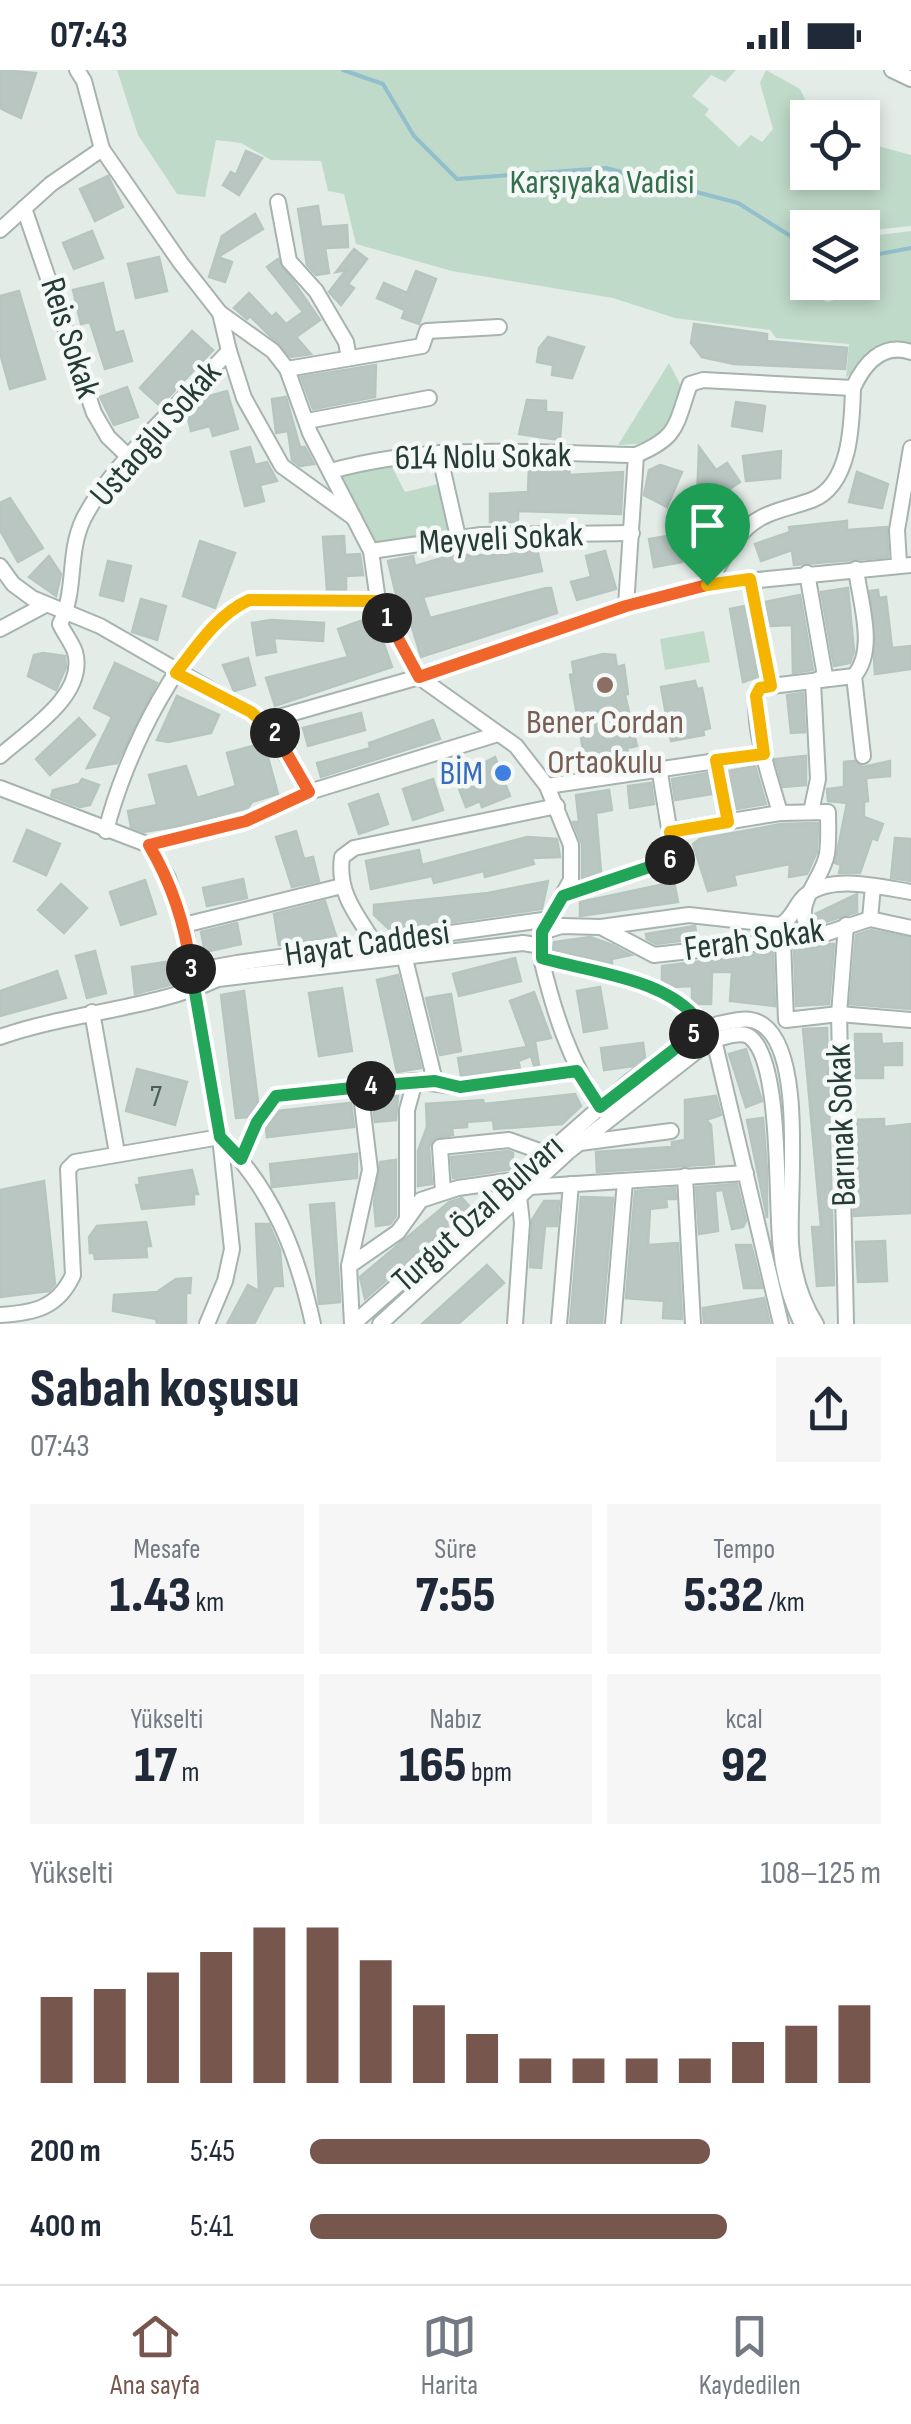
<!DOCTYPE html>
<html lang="tr">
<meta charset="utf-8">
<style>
body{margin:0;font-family:"Sofia Sans Condensed",sans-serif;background:#f6f6f7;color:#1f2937;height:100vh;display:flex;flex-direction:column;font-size:38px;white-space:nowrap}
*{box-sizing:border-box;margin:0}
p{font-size:32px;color:#747a83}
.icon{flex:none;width:55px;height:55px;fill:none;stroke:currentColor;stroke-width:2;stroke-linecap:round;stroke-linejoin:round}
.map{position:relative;height:1254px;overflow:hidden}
.details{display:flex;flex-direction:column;background:#fff;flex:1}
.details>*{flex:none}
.controls{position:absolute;left:790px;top:30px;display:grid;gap:20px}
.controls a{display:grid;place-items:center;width:90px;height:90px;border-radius:0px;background:#fff;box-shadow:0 5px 15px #0003;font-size:50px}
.pin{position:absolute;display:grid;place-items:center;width:85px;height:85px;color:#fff;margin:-102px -42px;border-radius:50% 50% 50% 0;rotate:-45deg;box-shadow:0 0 10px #0007}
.pin .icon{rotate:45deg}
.km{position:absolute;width:50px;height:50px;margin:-25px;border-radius:50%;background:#222;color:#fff;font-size:28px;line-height:50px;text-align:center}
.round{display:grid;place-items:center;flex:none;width:105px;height:105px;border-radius:0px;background:#f6f6f7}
.summary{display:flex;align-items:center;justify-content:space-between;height:170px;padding:0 30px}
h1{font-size:55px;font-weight:800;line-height:75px}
.figures{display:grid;grid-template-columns:repeat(3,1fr);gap:15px;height:170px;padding:10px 30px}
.figures div{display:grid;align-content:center;border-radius:0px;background:#f6f6f7;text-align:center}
.figures b{font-size:50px;font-weight:800}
.figures small{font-size:28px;font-weight:400}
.figures p{font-size:28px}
.chart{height:280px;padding:20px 30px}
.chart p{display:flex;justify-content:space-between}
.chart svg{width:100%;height:180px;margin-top:10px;stroke:#77564e;stroke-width:6}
ul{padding:0 30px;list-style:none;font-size:32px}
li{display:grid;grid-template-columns:160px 120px 1fr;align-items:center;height:75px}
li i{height:25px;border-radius:12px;background:#77564e}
.status{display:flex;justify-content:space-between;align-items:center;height:70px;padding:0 50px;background:#fff;direction:ltr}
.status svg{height:28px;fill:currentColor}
.dock{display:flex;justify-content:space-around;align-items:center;height:140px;border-top:2px solid #e0e1e3;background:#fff;font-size:28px;color:#747a83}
.dock a{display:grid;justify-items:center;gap:5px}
.dock .on{color:#77564e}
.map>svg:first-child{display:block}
</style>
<div class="status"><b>07:43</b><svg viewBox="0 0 49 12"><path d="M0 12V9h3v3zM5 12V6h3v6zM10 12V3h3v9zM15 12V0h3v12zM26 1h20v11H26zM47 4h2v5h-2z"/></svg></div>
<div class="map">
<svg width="911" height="1254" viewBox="0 0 911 1254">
<rect width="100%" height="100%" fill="#e4ece8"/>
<!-- green -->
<g fill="#bfdac8">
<path d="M117,0H736L725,12L711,5L692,26L709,39L705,45L739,77L751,65L762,72L773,59L760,13L766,0L800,19L814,47L808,48V102H862L863,72L911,85V156L863,161L808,158L807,207L800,219L827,232L839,229L847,213L862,212L863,167L911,161V279L870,284L846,308L849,274L776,268L770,260L675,248L613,228L452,201L356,174L344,124L328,121L321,91L271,90L241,73L216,70L205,127L177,124L138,65Z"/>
<path d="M669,293L682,318L671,349L654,373L618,375Z"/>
<path d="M391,395L405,422L438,414L450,459L373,474L339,406Z"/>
<path d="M704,561L710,592L665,600L660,569Z"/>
</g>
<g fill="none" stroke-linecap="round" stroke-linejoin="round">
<!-- stream -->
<g stroke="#92bfcb" stroke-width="4">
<path d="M343,0L383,14L414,66L457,109L606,98L738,133L792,167L808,170"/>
<path d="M862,182L874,185L911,178"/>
</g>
</g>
<!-- building -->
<g fill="#b9c6c2" stroke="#b7c5bf" stroke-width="2.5">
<path d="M0,0L36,3L21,48L0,38Z"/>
<path d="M246,81L262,88L239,125L223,115L231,102L236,105Z"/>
<path d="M108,106L123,137L95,151L80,119Z"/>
<path d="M318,136L321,157L347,155L348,177L325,178L329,203L316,205L307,195L298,139Z"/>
<path d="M255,144L263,159L218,187L232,192L225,212L209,207L222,166Z"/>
<path d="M92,161L103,188L74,199L63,173Z"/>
<path d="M354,179L367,189L348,214L354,218L341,235L329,222L346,200L336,202Z"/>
<path d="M159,187L167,221L136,228L128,194Z"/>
<path d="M278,189L320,250L296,267L311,284L291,287L250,246L247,249L234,238L249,223L272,247L276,243L286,254L303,242L267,197Z"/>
<path d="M416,201L436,209L419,254L402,248L405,240L377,228L384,213L407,223Z"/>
<path d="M103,213L115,263L123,261L132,291L105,299L90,252L81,254L73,220Z"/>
<path d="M19,221L45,309L10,319L0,283V226Z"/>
<path d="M694,254L767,264V271L847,278L845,299L734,294L702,287L691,273Z"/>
<path d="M192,261L213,280L160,336L140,318Z"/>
<path d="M548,267L584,277L572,308L552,305L553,295L537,292L539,278Z"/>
<path d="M376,295L375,327L313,339L301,307Z"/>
<path d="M127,317L138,347L114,355L100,327Z"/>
<path d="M227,321L238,359L213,366L210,356L191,361L186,341L204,335L202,328Z"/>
<path d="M286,327L300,377H305L314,394L300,396L292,390L288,361L276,363L272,329Z"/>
<path d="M527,330L546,331V342L562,343L560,370L519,364Z"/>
<path d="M736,332L765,336L762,361L732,356Z"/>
<path d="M250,377L255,395L267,392L277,411L260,415L264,431L245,436L231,382Z"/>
<path d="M699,377L716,400L727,393L740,412L721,425L720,431H697Z"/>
<path d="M781,381L780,408L746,411L743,386Z"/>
<path d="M660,395L682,402L667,437L644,425L649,400Z"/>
<path d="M529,396L570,398L569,405L623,402L621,444L518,441V452H490V424L528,422Z"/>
<path d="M857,402L888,414L882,438L849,432Z"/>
<path d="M10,428L43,478L18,492L0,460V433Z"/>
<path d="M718,448L722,470L717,478L680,485L682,492L654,497L649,469L692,462L691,454Z"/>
<path d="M847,451V460L887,457L888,487L794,495L792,480L761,491L755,474L790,462L789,457Z"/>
<path d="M344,466L345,485L360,484L363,505L346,506V520H327L323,467Z"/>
<path d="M200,471L235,483L215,538L183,526Z"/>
<path d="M537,479L542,501L423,527L430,548L546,518H551L557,543L421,587L408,544L401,546L388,491L413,486L415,496L452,485H508Z"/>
<path d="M605,481L616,519L577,530L571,512L591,507L586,486Z"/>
<path d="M49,486L61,504L56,526L29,507Z"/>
<path d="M108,491L131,496L123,531L100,525Z"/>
<path d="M848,518L854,581L850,593L834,596L821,522Z"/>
<path d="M878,520L879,528L886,527L892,578L911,576V599L875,604L870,521Z"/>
<path d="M800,525L813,600L793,603L792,555L770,556L765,532Z"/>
<path d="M141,529L166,536L157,570L132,562Z"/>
<path d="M745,536L758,607L743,612L730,539Z"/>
<path d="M374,546L392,597L275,636L266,608L348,587L338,559Z"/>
<path d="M271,550L324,553L323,571L274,568L276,582L257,585L252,553Z"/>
<path d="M43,583L65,586L66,597L56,620L28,606L34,585Z"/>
<path d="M603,584L615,585L617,597L624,595L628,624L625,625L637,676L627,678L629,689L601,694L590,693L589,685H584L570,605L574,604L572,592Z"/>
<path d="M248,588L255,615L234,621L223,595Z"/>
<path d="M115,593L157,613L117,693L87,698L112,647L94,638Z"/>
<path d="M695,611L697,619L702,618L710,658L703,660L704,665L671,671L661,617Z"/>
<path d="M803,623L805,662L791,663L787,625Z"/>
<path d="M177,626L219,645L211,663L168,672L157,670Z"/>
<path d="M361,643L365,660L308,676L303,658Z"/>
<path d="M79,648L95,665L50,705L36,689Z"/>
<path d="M433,650L440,669L321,707L317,693L370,678L369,673Z"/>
<path d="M264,673L278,724L252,732L248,738L185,755L144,762L131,757L128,741L157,735L149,705L186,696L197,728L236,716L227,683Z"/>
<path d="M806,686V715L783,717L775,689Z"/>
<path d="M495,687L510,726L482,737L480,731L466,737L455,708Z"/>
<path d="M854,691L863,697L890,691V706L866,708L868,731L864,732V747L883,754L877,770L872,768L860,803H839L841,795L835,793L847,733L828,731L827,719L844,717V692Z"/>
<path d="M755,696L766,734L736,739L729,701Z"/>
<path d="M708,703L712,724L675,730L672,709Z"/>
<path d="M82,709L99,715L90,735L80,737L51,726L53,720L79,714Z"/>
<path d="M433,709L443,740L413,750L403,719Z"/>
<path d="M651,713L654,734L630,738L628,716Z"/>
<path d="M609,720L612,740L596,743L601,802L582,809V774L573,752H579L576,725Z"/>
<path d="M378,724L388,754L359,764L349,734Z"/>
<path d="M818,753L817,782L807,804L789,807L790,794L734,805L736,815L708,821L693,774L700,769L781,754Z"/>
<path d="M27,760L60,774L46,805L14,791Z"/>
<path d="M296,761L304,789L313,787L319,811L292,817L276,767Z"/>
<path d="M527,767L557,769L560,787L532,788L534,794L485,807L484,801L434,813L432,806L371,819L366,791L419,780L422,795Z"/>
<path d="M895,768L911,769V811L891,808Z"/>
<path d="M243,809L247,828L207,836L203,818Z"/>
<path d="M145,810L156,844L121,855L110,822Z"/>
<path d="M548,811L542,839L391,861L374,845V835L488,823Z"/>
<path d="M674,812L678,832L580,846V832Z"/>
<path d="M61,814L87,838L64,863L38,840Z"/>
<path d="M857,824V842L819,854L815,844Z"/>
<path d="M325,831L336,866L279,875L274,844Z"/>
<path d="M237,853L241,874L205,882L201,862Z"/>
<path d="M695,856L697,869L656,874L647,869L646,864Z"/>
<path d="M871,860L911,868V939L850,934L856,865Z"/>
<path d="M590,867L612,875L631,885L612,889V894L553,880L554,872Z"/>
<path d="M830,874H834L829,934L796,936L794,880Z"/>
<path d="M95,881L106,923L87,928L76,886Z"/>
<path d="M773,882L775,936L730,931L732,902H712L711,934H697L692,929V916L674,917L662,911V896Z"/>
<path d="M515,888L521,911L459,926L453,904Z"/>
<path d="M179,890L181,912L135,924L132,897Z"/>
<path d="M57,901L66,928L0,946V921Z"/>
<path d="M398,905L421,998L397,1002L377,910Z"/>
<path d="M600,917L607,958L584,962L577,921Z"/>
<path d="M342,918L352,981L319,986L309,923Z"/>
<path d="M244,921L258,1032L248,1047L236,1048L221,925Z"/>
<path d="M534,922L551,968L535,971L539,995L534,996L531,986L518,991L520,998L461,1006L458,988L527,977L510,931Z"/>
<path d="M451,924L461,981L440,985L426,928Z"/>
<path d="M827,958L834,1215L817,1216L812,1157H821L803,959Z"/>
<path d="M855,964H881L882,974L902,973V995H883V1008H855Z"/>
<path d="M643,973L645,987L633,996L604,1000L601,978Z"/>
<path d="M746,979L762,1031L746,1037L729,984Z"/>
<path d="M137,999L187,1012L175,1055L126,1041Z"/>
<path d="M575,1024L581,1036L562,1054L494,1059L493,1050L467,1052V1057L452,1058L453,1065L435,1068L429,1077L432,1114L418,1116V1081L427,1057L426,1034L483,1030L484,1034Z"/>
<path d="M398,1026L396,1050L375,1052L372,1029Z"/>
<path d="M716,1026L721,1045L706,1050L711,1055L714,1094L597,1102L596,1082L672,1077V1072L685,1070V1030Z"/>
<path d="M351,1033L354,1057L267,1067L266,1057L278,1041Z"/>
<path d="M763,1048L767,1101V1148L747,1050Z"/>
<path d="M884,1049V1057L911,1054V1143L854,1146L852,1050Z"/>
<path d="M508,1081L513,1083V1099L453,1108L451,1087Z"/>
<path d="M357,1084V1108L272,1117L270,1094Z"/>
<path d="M396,1090V1146L390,1154L376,1156L374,1133L380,1092Z"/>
<path d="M192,1100L198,1124H194V1134L142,1139L136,1115H140L139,1108Z"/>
<path d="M44,1111L55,1214L49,1221L0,1227V1120Z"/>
<path d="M737,1114L746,1151L743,1157L732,1159L723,1120L715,1121L718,1161L699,1164L696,1117Z"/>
<path d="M675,1118L676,1129H666L667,1137L650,1139L648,1175L678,1173L682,1249L663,1248L664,1231L626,1228L635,1121Z"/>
<path d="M581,1127L613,1128L602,1254H570Z"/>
<path d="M462,1128L470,1137L365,1229L360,1207L449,1132Z"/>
<path d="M544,1131H559L557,1156H545L541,1198L530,1197L532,1150Z"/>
<path d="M334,1133L340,1232L319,1234L310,1135Z"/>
<path d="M146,1152L151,1176H146L147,1187L95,1189L94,1183H90L89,1167L97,1156Z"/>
<path d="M256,1154H269L280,1180L283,1216H274L254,1254H227L248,1215L259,1221Z"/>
<path d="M885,1171L887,1211L858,1212L856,1172Z"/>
<path d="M736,1175H751L762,1218H744Z"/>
<path d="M487,1195L504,1213L458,1254H422Z"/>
<path d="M191,1208L190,1223H186V1254H157L156,1249L113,1241L114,1225L157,1222L176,1209Z"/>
<path d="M764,1228L770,1254H704L703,1238Z"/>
</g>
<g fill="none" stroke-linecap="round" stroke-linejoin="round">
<defs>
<g id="minor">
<path d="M77,0L84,11L102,79L180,192L220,243L273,281L287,299L310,363L371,481L378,531L419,607L516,676L547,716L571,775V810L542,862L541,888C593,903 668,908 701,954"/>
<path d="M892,0L911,9"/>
<path d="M278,132L289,191L316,221L346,272L349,288"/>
<path d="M24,138L94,343L108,367L130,388"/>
<path d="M0,160L51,114L102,79"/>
<path d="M229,281L244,328L282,396L354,448"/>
<path d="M287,299L422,276L427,261L499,257"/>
<path d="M307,351L429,328"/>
<path d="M439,383L458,467"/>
<path d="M331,401C431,373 533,383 636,385C679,367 675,356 690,314L703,310L853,318C864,294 882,272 911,282"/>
<path d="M371,481L481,465L632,463"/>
<path d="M899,494L897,460L911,378"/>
<path d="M0,496L13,514L32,528L100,556L265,651L309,722"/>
<path d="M856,499C860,532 877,580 854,606L863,686"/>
<path d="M807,503L825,606L813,612L818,709L811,742"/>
<path d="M750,509L771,616L760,618C747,646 772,713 780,743"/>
<path d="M707,515C719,496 731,472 748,457C765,441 791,438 812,430C851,415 852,353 853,318"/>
<path d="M626,536L636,385"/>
<path d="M0,559L45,535"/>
<path d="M771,616L854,606"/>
<path d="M265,651L419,607L626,536L707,515L911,495"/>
<path d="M0,686C28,661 87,625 75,582C72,573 64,563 60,554C77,520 67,484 83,450C110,395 186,328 229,281L220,243"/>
<path d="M716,690L728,752"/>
<path d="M547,716L764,684"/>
<path d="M0,718L149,775L246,751L309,722L498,664"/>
<path d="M106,761C123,690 181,564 249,530L378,531"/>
<path d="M670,761L780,743L828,742C828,755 829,770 827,784C822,813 786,837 815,867"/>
<path d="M149,775L168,808L186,864L220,1067L232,1179L225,1211L207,1254"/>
<path d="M563,826L674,789L659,697"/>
<path d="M870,849L873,816"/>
<path d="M184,855L342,816"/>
<path d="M846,855L839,944L846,1254"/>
<path d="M601,857L654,885L815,867L870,849L911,858"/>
<path d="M542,862L562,856L601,857L689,845L780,855C793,849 795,834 806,825C833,804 880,817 911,822"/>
<path d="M783,871L786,950L839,944L911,950"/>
<path d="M374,872C356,844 337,822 342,787L354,778L557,736"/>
<path d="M541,888C554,943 569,989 600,1037"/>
<path d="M405,889L435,1011"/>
<path d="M198,916L215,897L237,893L550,849"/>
<path d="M92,942L117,1083"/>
<path d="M718,954C734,951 749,945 763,955C806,985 788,1125 791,1174C793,1203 800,1229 816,1254"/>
<path d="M0,967C71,942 150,940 218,909L523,873L542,876"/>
<path d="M720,968C730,966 742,961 750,967C783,992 775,1137 781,1180C784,1206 790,1230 802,1254"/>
<path d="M715,974L781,1254"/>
<path d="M580,1073L671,1061"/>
<path d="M241,1089L257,1052L276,1026L415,1011L460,1017L577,1001"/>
<path d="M685,1106L693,1254"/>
<path d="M529,1117L746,1103"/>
<path d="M443,1122L440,1077L509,1070L545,1083"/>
<path d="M407,1147V1040L415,1011"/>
<path d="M349,1196L398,1162L421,1130L458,1118L514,1110"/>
<path d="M0,1245C34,1243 58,1238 73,1205L68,1099L75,1092L220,1067C273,1121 297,1181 313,1254"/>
<path d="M352,1254L349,1196L370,1100L360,1017"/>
<path d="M353,1254L629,1012L698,961"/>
<path d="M380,1254L568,1082L706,974"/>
<path d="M515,1254L522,1153L519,1126"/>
<path d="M559,1254L571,1114"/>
<path d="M613,1254L625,1111"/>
</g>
</defs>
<!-- minor casing -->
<use href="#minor" stroke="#a7b3af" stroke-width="18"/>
<!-- minor -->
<use href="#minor" stroke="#fff" stroke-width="14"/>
</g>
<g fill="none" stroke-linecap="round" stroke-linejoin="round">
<defs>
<path id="split-1" d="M387,548L419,607L626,536L707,515"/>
<path id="split-2" d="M275,663L251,642L176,603C198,575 217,545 249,530L378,531L387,548"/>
<path id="split-3" d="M191,899C185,853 172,814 149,775L246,751L309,722L275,663"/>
<path id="split-4" d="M191,899L220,1067L241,1089L257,1052L276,1026L371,1016"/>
<path id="split-5" d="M371,1016L435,1011L460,1017L577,1001L600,1037L694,964"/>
<path id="split-6" d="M670,790L563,826L542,862V888C593,903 669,908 701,954L694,964"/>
<path id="split-7" d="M670,790L674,789L670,762L728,752L716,690L764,684L756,626L760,618L771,616L750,509L707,515"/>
</defs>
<!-- split-1 casing -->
<use href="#split-1" stroke="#fff" stroke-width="20"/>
<!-- split-2 casing -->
<use href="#split-2" stroke="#fff" stroke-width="20"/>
<!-- split-3 casing -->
<use href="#split-3" stroke="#fff" stroke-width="20"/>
<!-- split-4 casing -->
<use href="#split-4" stroke="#fff" stroke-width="20"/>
<!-- split-5 casing -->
<use href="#split-5" stroke="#fff" stroke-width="20"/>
<!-- split-6 casing -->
<use href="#split-6" stroke="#fff" stroke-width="20"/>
<!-- split-7 casing -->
<use href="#split-7" stroke="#fff" stroke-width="20"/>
<!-- split-1 -->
<use href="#split-1" stroke="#f0652b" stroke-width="12"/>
<!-- split-2 -->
<use href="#split-2" stroke="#f5b400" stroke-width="12"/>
<!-- split-3 -->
<use href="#split-3" stroke="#f0652b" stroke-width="12"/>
<!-- split-4 -->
<use href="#split-4" stroke="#22a559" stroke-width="12"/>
<!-- split-5 -->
<use href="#split-5" stroke="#22a559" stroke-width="12"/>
<!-- split-6 -->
<use href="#split-6" stroke="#22a559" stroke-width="12"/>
<!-- split-7 -->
<use href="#split-7" stroke="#f5b400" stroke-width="12"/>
</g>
<!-- markers -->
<circle fill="#8d6e63" stroke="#f4f8f6" stroke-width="4" cx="605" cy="615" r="10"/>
<circle fill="#3f7fe0" stroke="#f4f8f6" stroke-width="4" cx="503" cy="703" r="10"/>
<g text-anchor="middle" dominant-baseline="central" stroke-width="9" stroke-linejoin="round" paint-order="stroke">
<!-- number labels -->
<g font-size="30" fill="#4a5e59">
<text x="156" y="1027">7</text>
</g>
<!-- park labels -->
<g font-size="35" fill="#346e4d" stroke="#f4f8f6">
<text x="602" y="112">Karşıyaka Vadisi</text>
</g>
<!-- street labels -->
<g font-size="35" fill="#253b36" stroke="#f4f8f6">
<text transform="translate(70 268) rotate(72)">Reis Sokak</text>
<text transform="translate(156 364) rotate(-49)">Ustaoğlu Sokak</text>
<text transform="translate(483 387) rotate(-1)">614 Nolu Sokak</text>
<text transform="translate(501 469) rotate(-3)">Meyveli Sokak</text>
<text transform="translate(754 870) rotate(-8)">Ferah Sokak</text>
<text transform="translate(367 874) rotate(-8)">Hayat Caddesi</text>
<text transform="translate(842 1055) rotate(-92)">Barınak Sokak</text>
<text transform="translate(478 1144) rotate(-42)">Turgut Özal Bulvarı</text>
</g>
<!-- education labels -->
<g font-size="35" fill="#785e54" stroke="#f4f8f6">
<text x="605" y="652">Bener Cordan<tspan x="605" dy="40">Ortaokulu</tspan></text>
</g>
<!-- shop labels -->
<g font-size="35" fill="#366cbe" stroke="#f4f8f6" text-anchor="end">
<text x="483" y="703">BİM</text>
</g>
</g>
</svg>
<div class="controls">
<a><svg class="icon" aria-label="locate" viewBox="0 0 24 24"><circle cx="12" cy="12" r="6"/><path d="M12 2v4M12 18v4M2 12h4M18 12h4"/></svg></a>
<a><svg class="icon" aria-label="layers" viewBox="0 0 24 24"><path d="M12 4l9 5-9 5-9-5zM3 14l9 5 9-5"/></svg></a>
</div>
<div class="pin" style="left:707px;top:515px;background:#1e9e55"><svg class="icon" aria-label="arrive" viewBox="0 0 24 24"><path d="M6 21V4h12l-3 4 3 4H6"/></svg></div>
<b class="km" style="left:387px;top:548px">1</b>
<b class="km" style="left:275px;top:663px">2</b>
<b class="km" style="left:191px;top:899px">3</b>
<b class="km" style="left:371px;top:1016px">4</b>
<b class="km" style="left:694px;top:964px">5</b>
<b class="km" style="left:670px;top:790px">6</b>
</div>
<section class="details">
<div class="summary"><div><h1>Sabah koşusu</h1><p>07:43</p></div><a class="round"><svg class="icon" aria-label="share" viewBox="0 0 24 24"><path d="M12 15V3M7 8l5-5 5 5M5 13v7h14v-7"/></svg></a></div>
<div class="figures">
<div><p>Mesafe</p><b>1.43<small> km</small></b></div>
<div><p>Süre</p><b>7:55</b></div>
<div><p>Tempo</p><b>5:32<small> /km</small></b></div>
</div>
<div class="figures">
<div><p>Yükselti</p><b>17<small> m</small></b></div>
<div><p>Nabız</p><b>165<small> bpm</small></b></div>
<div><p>kcal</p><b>92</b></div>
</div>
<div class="chart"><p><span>Yükselti</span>108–125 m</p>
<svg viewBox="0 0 160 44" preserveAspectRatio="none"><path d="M5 44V23M15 44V21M25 44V17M35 44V12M45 44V6M55 44V6M65 44V14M75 44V25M85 44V32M95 44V38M105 44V38M115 44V38M125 44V38M135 44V34M145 44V30M155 44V25"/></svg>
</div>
<ul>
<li><b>200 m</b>5:45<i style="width:70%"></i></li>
<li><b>400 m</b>5:41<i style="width:73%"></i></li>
</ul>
</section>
<nav class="dock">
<a class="on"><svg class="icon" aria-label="home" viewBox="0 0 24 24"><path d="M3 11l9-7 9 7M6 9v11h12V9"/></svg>Ana sayfa</a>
<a><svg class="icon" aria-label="map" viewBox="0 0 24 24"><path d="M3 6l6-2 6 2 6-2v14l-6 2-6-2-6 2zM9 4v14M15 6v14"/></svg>Harita</a>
<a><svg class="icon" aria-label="saved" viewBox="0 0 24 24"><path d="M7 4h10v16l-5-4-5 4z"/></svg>Kaydedilen</a>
</nav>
